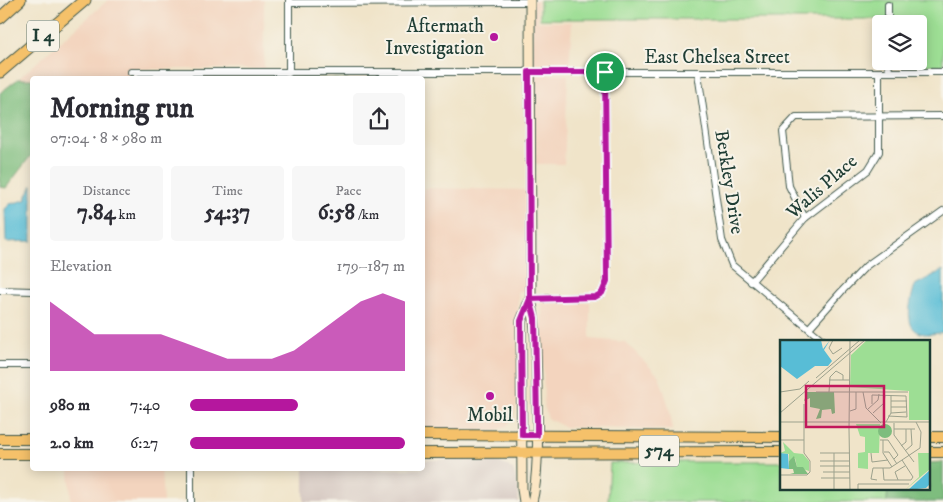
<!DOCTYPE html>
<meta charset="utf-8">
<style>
body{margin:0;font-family:"IM FELL DW Pica",serif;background:#f7f7f7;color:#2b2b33;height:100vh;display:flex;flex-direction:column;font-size:19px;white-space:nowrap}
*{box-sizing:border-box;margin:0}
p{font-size:16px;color:#7c7c81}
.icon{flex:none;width:28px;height:28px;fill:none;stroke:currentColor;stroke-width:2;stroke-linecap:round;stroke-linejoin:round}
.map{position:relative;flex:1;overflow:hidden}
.side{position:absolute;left:30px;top:76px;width:395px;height:395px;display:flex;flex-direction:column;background:#fff;border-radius:5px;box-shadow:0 2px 12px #0003}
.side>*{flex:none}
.buttons{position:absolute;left:872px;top:15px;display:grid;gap:10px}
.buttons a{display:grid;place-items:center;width:55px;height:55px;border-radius:5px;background:#fff;box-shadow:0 2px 12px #0003;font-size:25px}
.pin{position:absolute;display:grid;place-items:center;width:42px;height:42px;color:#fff;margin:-21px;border:2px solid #fff;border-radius:50%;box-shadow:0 1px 5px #0007}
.round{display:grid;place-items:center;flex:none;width:52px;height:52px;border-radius:5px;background:#f7f7f7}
.head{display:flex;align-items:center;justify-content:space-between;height:85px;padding:0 20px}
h1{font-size:28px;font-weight:700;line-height:38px}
.stats{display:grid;grid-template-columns:repeat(3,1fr);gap:8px;height:85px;padding:5px 20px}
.stats div{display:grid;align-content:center;border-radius:5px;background:#f7f7f7;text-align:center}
.stats b{font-size:21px;font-weight:700}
.stats small{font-size:14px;font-weight:400}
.stats p{font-size:14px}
.chart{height:140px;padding:10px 20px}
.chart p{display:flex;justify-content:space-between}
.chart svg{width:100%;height:90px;margin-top:5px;fill:#b5179e;opacity:.7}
ul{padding:0 20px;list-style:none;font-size:16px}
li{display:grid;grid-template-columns:80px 60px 1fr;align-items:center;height:38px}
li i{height:12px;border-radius:6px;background:#b5179e}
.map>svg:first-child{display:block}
</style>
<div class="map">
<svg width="943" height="502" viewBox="0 0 943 502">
<rect width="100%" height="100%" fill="#f7f3e8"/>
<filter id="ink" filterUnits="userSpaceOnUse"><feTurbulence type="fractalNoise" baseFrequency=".02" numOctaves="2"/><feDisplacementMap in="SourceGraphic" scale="10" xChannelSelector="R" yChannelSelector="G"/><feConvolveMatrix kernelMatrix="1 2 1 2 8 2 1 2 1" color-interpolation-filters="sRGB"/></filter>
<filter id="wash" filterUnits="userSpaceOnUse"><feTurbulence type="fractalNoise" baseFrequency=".0096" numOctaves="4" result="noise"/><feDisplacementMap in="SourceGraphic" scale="20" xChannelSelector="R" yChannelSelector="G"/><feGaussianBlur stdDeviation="1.12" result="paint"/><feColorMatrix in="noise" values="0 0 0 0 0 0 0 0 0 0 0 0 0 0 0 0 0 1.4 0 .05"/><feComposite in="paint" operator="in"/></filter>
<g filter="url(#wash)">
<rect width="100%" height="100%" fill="#f0e4c9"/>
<!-- built -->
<g fill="#f3d4be">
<path d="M108,0H264V69H129L128,76H264V78L18,79Z"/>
<path d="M533,0H537L538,22H572L569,68H532Z"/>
<path d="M532,75H568L564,164H534Z"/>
<path d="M423,188L528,190L527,291H518L517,403L514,414L508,425L497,430H423Z"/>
<path d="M542,302H590V339L625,342L659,376L669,407L673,430L565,427L548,419L544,406Z"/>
<path d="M69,469H161L163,502H71Z"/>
</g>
<!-- industrial -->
<path fill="#cfc0ba" d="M490,459L508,466L513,470L518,487L519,502H304V469H422L423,460Z"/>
<!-- green -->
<g fill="#9dde94" stroke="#5e8e64">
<path d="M540,0H943V65H891V61H919V24H892V19H540Z"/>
<path d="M674,462H782V488H888L887,502H608L610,463Z"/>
</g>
<!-- forest -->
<g fill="#7ebd7e" stroke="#4e7d59">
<path d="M347,78L348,79H48H64Z"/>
<path d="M18,79H32V154L6,188L0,187V93Z"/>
<path d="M943,462V502H887L888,488H929V463Z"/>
</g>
<!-- water -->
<g fill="#58bdd6" stroke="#3c7d85">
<path d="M32,185V241L6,242L5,209L10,204L25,200Z"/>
<path d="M943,270V332C903,342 906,314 915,285Z"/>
</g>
</g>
<g filter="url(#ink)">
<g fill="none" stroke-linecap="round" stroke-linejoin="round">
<defs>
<g id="street">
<path d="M289,0V73"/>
<path d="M289,3L530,2"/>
<path d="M888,5V24"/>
<path d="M888,61L889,72"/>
<path d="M131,72H943"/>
<path d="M698,73L722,240L732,265L824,341"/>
<path d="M805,218L789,186L783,131L796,117L943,116"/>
<path d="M751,282L805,218L868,170L879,152V72"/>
<path d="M0,290L32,291"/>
<path d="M531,299L595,297L602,293L607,281L605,72"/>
<path d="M809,328L841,292L866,266L943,211"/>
<path d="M0,365H32"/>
<path d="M191,502V469"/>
</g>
<g id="secondary">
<path d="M530,0L531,299C537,328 536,358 537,387C537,422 540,469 532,502"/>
<path d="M524,502L522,489L521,321L530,299"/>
</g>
<g id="primary">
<path d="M422,435L782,437"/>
<path d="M929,437H943"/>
<path d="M0,439H32"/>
<path d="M929,452H943"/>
<path d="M422,453L782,452"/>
<path d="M0,454H32"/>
</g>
<g id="highway">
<path d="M0,18L20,0"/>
<path d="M0,72L85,0"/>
</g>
</defs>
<!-- street casing -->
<use href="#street" stroke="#3e564a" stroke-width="8"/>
<!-- secondary casing -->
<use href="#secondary" stroke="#3e564a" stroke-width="11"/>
<!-- primary casing -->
<use href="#primary" stroke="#3e564a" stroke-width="12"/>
<!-- highway casing -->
<use href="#highway" stroke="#3e564a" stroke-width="13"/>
<!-- street -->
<use href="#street" stroke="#fff" stroke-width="6"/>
<!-- secondary -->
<use href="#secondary" stroke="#fbe6c4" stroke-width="9"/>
<!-- primary -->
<use href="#primary" stroke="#f5c16b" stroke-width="10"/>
<!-- highway -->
<use href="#highway" stroke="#f5c16b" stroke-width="11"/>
</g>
</g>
<g fill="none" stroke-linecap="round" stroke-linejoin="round" filter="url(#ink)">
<defs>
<path id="route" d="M605,72L607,281L602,293L595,297L530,299L521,321L522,435H537V421L535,318L530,299L529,72H605"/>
</defs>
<!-- route casing -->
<use href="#route" stroke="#fff" stroke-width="10"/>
<!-- route -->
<use href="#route" stroke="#b5179e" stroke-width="6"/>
</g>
<!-- markers -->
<g fill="#b5179e" stroke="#f7f3e8" stroke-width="2">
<circle cx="494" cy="37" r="5"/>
<circle cx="490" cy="396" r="5"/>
</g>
<g text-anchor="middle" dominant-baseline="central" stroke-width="4" stroke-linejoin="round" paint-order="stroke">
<!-- shield labels -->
<g fill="#f7f3e8" stroke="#60746a" stroke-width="1">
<rect x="27" y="20.5" width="32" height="31" rx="4"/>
<rect x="639" y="435.5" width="40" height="31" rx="4"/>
</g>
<g font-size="18" font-weight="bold" fill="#1f3d34">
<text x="43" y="36">I 4</text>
<text x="659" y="451">574</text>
</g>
<!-- poi labels -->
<g font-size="19" fill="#1f3d34" stroke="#f7f3e8" text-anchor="end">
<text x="484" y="26">Aftermath<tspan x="484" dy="22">Investigation</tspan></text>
<text x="490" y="415" text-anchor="middle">Mobil</text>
</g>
<!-- street labels -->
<g font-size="19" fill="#1f3d34" stroke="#f7f3e8">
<text x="717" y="57">East Chelsea Street</text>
<text transform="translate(729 182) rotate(81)">Berkley Drive</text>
<text transform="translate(822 187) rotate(-41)">Walis Place</text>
</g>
</g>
<!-- overview -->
<g transform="translate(780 340)">
<rect width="150" height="150" fill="#f0e4c9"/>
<path d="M87,0H150V80H129V51L70,47L71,15ZM76,84H100L99,113H88V129L78,128V113L85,112V97L80,96ZM3,102L14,113L23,114L29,121V131L17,127L15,118L9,121V129V114L0,113L5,111ZM138,113H150V129L125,150L139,137Z" fill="#9dde94"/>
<path d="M27,52H54L55,73L52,74L51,69L42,70L41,78L36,79L40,69L30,67V58L24,61ZM98 91a7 7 0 1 1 14 0a7 7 0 1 1-14 0ZM14,116L17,127H23L28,134H10L14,133L13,129H9V121Z" fill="#7ebd7e"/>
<path d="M0,0H41L43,9L50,0L44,10L52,21L48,26H35L17,39L0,26ZM0,113L8,114L9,129L0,128ZM150,130V144L146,148L128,150Z" fill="#58bdd6"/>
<path fill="none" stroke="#9ca18d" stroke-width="1" d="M53,0L49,8L53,14L62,8M36,38L80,0M49,40H70M49,46H70M0,52L20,49L29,41M36,52H128M49,52L50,37L56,31L63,35V40M83,52L86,68L101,83M111,61H127M92,64V55L126,56L127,77L108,76M111,67H127M88,69L98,60L99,54M70,71L76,69V52M0,73L85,0M93,73L104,63L105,55M111,73L126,72M0,82H150M106,82L111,73V55M114,83V95L134,122M69,89L70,0M69,89L70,150M114,89H135M0,100H24M100,100H108L118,115L114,119M103,100V113L112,127M121,106L126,102V89M125,111L132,105L131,89M104,112H109L117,124M40,113H70M91,113L92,122L108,120M40,121H70M40,126H70M103,128L104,140H131L133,137L122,120M43,132H70M0,135H27L30,132V121L24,113V64M41,138H70M97,140L91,139L93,128H110L140,108L141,92L136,82M118,140L115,132L125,126M54,150V113M78,150V144H129"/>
<path fill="#c2185b" fill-opacity="0.15" stroke="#c2185b" stroke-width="2.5" d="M26,46H104V87H26Z"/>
<rect width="150" height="150" fill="none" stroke="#1f3d34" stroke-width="2.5"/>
</g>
</svg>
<div class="buttons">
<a><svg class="icon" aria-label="layers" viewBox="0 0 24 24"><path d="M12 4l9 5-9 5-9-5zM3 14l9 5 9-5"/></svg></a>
</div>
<div class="pin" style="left:605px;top:72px;background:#1e9e55"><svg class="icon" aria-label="arrive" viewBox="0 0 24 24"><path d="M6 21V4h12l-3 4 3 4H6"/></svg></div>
<section class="side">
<div class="head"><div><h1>Morning run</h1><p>07:04 · 8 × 980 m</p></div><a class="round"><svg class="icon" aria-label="share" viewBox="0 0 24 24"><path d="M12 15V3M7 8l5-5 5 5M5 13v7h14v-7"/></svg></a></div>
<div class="stats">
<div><p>Distance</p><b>7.84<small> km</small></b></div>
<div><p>Time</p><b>54:37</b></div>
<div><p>Pace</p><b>6:58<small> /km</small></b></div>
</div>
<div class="chart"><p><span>Elevation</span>179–187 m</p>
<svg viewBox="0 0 160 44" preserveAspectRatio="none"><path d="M0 44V10L10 18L20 26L30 26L40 26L50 26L60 30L70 34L80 38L90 38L100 38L110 34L120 26L130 18L140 10L150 6L160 10V44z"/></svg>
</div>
<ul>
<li><b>980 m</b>7:40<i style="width:50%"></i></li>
<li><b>2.0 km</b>6:27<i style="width:100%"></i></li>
</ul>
</section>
</div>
